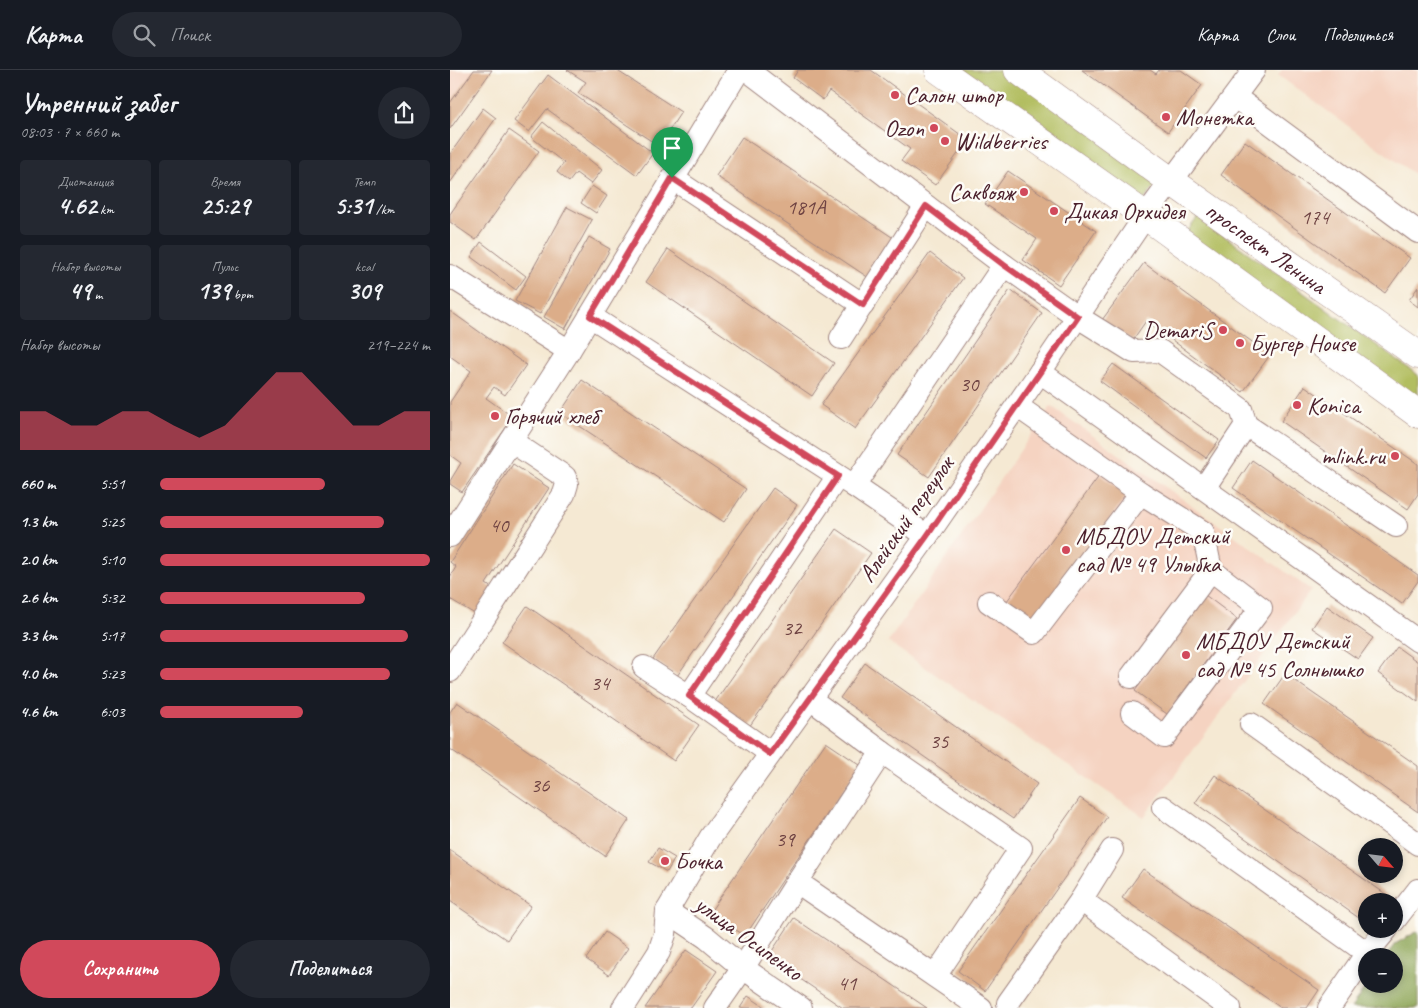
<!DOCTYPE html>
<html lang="ru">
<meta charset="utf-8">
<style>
body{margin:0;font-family:Caveat,sans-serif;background:#242831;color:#f1f3f6;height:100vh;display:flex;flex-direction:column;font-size:19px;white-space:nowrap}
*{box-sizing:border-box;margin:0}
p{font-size:16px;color:#9ea1a6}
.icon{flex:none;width:28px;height:28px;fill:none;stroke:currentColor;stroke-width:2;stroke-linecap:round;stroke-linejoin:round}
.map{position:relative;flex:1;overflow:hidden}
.panel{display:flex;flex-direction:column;background:#171b24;width:450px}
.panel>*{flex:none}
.needle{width:32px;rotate:118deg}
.fabs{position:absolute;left:908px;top:768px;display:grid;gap:10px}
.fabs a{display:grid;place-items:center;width:45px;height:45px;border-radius:50%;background:#171b24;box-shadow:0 2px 8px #0003;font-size:25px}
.pin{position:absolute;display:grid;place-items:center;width:42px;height:42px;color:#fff;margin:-51px -21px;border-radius:50% 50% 50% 0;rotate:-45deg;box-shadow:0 0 5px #0007}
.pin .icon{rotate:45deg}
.round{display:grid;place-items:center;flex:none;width:52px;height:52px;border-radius:26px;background:#242831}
.headline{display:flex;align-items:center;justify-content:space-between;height:85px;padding:0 20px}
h1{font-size:28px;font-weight:700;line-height:38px}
.stats{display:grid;grid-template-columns:repeat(3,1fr);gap:8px;height:85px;padding:5px 20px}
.stats div{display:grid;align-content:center;border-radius:5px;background:#242831;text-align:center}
.stats b{font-size:25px;font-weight:700}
.stats small{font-size:14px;font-weight:400}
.stats p{font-size:14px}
.chart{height:140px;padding:10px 20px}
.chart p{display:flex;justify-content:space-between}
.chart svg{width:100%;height:90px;margin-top:5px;fill:#d1495b;opacity:.7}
.button{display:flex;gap:10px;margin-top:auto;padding:10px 20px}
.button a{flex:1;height:58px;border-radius:30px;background:#d1495b;color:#fff;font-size:20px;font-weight:700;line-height:58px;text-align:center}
.button a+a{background:#242831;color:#f1f3f6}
ul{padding:0 20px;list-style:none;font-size:16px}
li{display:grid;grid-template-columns:80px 60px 1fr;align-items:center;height:38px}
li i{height:12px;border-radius:6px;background:#d1495b}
header{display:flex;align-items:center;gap:30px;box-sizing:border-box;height:70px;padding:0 25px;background:#171b24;border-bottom:1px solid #363941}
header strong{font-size:24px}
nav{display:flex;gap:28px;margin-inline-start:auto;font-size:18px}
.search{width:350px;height:45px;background:#242831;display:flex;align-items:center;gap:12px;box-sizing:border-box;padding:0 18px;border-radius:28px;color:#9ea1a6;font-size:19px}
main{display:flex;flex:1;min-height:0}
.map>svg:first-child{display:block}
</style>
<header>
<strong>Карта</strong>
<div class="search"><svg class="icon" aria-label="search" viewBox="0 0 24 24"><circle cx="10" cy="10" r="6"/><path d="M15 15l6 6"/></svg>Поиск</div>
<nav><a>Карта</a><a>Слои</a><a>Поделиться</a></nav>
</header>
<main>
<section class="panel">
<div class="headline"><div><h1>Утренний забег</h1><p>08:03 · 7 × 660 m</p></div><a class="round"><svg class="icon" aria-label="share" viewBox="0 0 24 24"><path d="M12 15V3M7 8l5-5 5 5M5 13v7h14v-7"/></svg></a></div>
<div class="stats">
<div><p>Дистанция</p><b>4.62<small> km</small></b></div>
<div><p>Время</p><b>25:29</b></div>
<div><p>Темп</p><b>5:31<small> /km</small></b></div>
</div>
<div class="stats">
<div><p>Набор высоты</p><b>49<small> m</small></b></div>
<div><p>Пульс</p><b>139<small> bpm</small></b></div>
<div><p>kcal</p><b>309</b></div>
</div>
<div class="chart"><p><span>Набор высоты</span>219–224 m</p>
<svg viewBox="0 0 160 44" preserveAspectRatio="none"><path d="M0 44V25L10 25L20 32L30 32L40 25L50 25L60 32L70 38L80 32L90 19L100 6L110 6L120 19L130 32L140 32L150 25L160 25V44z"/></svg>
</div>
<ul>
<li><b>660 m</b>5:51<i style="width:61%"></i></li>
<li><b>1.3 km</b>5:25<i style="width:83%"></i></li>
<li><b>2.0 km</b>5:10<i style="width:100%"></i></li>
<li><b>2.6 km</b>5:32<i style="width:76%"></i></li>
<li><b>3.3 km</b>5:17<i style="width:92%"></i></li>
<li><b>4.0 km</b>5:23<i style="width:85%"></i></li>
<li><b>4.6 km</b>6:03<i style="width:53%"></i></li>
</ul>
<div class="button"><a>Сохранить</a><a>Поделиться</a></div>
</section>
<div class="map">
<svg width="968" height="938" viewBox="0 0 968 938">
<rect width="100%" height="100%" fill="#fdfcf7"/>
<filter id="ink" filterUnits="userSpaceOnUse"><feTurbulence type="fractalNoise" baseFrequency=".02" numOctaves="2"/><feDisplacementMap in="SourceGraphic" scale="10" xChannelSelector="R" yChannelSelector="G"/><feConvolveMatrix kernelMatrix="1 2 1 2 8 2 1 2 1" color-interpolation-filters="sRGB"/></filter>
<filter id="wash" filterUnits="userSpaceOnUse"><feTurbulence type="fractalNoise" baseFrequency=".0096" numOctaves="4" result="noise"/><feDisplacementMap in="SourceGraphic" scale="20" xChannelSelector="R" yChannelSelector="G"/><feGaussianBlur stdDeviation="1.12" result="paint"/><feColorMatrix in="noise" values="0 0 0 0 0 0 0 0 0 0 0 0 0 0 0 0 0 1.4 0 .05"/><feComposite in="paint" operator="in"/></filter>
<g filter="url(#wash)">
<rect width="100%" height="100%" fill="#f5e9d3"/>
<!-- built -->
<g fill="#f5d3c1">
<path d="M0,0H24L0,33Z"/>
<path d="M832,0H968V107L828,5Z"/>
<path d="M601,336L861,520L694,747L438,572Z"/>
</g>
<!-- green -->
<g fill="#b2be60" stroke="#7e6e46">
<path d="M502,0H553L709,111L690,135Z"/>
<path d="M748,147L968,305V334L733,167Z"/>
</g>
<!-- forest -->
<path fill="#8da556" stroke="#6c6240" d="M968,861V938H901L918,914H944V886H936L945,874Z"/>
<g id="blocks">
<!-- building -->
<g fill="#dcad89">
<path d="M24,0H42L0,59V33Z"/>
<path d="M117,0H166L231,42L209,76L128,23L136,12Z"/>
<path d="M348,0H421L518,70L485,115L451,91L460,79L379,21L373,30L343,8Z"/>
<path d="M632,0H700L706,4L709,0H731L752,15L718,62Z"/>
<path d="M98,5L203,83L187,105L97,39L79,62L64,51Z"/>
<path d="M33,38L46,48L0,113V84Z"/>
<path d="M93,52L152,100L141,114L126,103L119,112L107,102L114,93L81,67Z"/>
<path d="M59,60L89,81L26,170L0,152V144Z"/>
<path d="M292,67L445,169L419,208L266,106Z"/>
<path d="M795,71L960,188L935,223L771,105Z"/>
<path d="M558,101L646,161L609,215L573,190L587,169L535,134Z"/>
<path d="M142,116L157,126L146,143L131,133Z"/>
<path d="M117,137L142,150L90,244L65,231Z"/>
<path d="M139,167L160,179L115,259L94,247Z"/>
<path d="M31,172L76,206L66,220L21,187Z"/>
<path d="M218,179L384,293L362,326L196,212Z"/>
<path d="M480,183L513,208L405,359L371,335Z"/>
<path d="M694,193L820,285L793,322L696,251L682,271L652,250Z"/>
<path d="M968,217V237L959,230Z"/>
<path d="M560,220L592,243L479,407L447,385Z"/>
<path d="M0,241L76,295L55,325L44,317L36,328L63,347L12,422L0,414V411L11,393L0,385V332L21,301L0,286Z"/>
<path d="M663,294L769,370L756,388L650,311Z"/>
<path d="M132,310L296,419L274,452L110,343Z"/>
<path d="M855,316L968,394V424L958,439L831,351Z"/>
<path d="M802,390L968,505V511L952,534L783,418Z"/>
<path d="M63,394L99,418L36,514L45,520L28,546L0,529V507L6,497L0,492Z"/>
<path d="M650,405L677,425L582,555L554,535Z"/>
<path d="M323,418L347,435L227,606L203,589Z"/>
<path d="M386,459L421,483L299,657L264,633Z"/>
<path d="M755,525L787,549L717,644L685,621Z"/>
<path d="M77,536L249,655L224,691L52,572Z"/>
<path d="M877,536L923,568L908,589L862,558Z"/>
<path d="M947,577L968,592V632L928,603Z"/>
<path d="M415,593L587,714L563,749L390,628Z"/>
<path d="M835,604L968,696V742L814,634Z"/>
<path d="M7,632L179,750L155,786L0,679V642Z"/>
<path d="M376,672L410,695L295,866L260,842Z"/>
<path d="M765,705L937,825L933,831H916V853L745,733Z"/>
<path d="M630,728L657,747L535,921L508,901Z"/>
<path d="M208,778L225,788L217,802L199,792Z"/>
<path d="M0,780L81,836L57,870L0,831Z"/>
<path d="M693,799L869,920L857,938H831L672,828Z"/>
<path d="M344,848L477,938H393L318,887Z"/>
<path d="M155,862L178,878L159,905L136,889Z"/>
<path d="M236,880L267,901L241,938H195Z"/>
<path d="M298,926L316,938H290Z"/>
</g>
</g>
</g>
<g filter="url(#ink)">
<use href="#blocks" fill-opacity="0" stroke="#a0847f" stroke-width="1"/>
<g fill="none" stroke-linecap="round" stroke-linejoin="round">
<defs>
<g id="minor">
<path d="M297,0L554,195"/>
<path d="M785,27L968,162"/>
<path d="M222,108L413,235"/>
<path d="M0,206L119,281"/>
<path d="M140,246L404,416L477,466"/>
<path d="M391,268L476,136"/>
<path d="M590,302L968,571"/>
<path d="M567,336L691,423L753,462L761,500L811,538L714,667L682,643"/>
<path d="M404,416L554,195L628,247L684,282L710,281L791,339L796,355L946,456"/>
<path d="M754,418L796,355"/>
<path d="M0,466L119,281L289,0"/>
<path d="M539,532L584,563L691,423"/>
<path d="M194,597L239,626"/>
<path d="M0,601L114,424L117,414L115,407L61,371"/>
<path d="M681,607L761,500"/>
<path d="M359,628L432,682"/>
<path d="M801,654L968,774"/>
<path d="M320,683L239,626L388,406"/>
<path d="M713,737L917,883"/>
<path d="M347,812L432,682L571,778L485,906"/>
<path d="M631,830L780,938"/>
<path d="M217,841L257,868L293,898L351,938"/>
<path d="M944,851L968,820"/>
<path d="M558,933L631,830L662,780"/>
<path d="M173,938L209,882L215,864L217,841L260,768L477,466L590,302L696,145L804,0"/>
<path d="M265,938L293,898L347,812L531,938"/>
<path d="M879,938L917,883L937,859"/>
</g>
<g id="major">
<path d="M489,0L696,146L968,344"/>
<path id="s1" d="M568,0L721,111L968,285"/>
</g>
</defs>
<!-- minor casing -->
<use href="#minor" stroke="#a0847f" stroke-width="24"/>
<!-- major casing -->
<use href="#major" stroke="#a0847f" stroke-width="29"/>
<!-- minor -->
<use href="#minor" stroke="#fff" stroke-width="22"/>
<!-- major -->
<use href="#major" stroke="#fff" stroke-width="28"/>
</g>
</g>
<g fill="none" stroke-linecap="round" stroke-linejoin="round" filter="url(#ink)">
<defs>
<path id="route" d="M222,108L413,235L476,136L554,195L628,247L477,466L320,684L239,626L388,406L140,246Z"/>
</defs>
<!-- route casing -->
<use href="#route" stroke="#fff" stroke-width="10"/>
<!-- route -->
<use href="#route" stroke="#d1495b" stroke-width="6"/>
</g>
<!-- markers -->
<g fill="#d1495b" stroke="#fdfcf7" stroke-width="2">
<circle cx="445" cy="25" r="5"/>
<circle cx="716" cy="47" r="5"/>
<circle cx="484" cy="58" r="5"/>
<circle cx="495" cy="71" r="5"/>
<circle cx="574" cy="122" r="5"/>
<circle cx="604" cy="141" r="5"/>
<circle cx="773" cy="260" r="5"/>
<circle cx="790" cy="273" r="5"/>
<circle cx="847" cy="335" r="5"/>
<circle cx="45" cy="346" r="5"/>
<circle cx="945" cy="386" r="5"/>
<circle cx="616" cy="480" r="5"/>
<circle cx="736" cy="585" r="5"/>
<circle cx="215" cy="791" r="5"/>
</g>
<g text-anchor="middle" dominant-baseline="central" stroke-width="5" stroke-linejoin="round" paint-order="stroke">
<!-- number labels -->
<g font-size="21" fill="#6e4242">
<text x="356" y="137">181А</text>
<text x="865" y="147">174</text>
<text x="519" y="314">30</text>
<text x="49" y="455">40</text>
<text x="342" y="558">32</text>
<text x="150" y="613">34</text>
<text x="489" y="671">35</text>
<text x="90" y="715">36</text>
<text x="335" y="769">39</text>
<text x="397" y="913">41</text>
</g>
<!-- poi labels -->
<g font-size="24" fill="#4a1f2b" stroke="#fdfcf7" text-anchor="start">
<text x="455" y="25">Салон штор</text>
<text x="726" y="47">Монетка</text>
<text x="474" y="58" text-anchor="end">Ozon</text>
<text x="505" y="71">Wildberries</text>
<text x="564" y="122" text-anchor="end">Саквояж</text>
<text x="614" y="141">Дикая Орхидея</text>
<text x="763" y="260" text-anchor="end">DemariS</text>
<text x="800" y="273">Бургер House</text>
<text x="857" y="335">Konica</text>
<text x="55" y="346">Горячий хлеб</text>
<text x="935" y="386" text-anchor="end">mlink.ru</text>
<text x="626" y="466">МБДОУ Детский<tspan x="626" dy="28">сад № 49 Улыбка</tspan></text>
<text x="746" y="571">МБДОУ Детский<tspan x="746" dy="28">сад № 45 Солнышко</tspan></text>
<text x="225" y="791">Бочка</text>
</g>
<!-- street labels -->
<g font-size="24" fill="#4a1f2b" stroke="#fdfcf7">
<text stroke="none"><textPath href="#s1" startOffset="305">проспект Ленина</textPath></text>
<text transform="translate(456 449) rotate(-55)">Алейский переулок</text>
<text transform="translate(299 868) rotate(36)">улица Осипенко</text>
</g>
</g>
</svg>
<div class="fabs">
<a><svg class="needle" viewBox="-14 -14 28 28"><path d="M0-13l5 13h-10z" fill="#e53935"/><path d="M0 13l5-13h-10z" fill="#9ea1a6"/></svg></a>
<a>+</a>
<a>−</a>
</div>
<div class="pin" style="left:222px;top:108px;background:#1e9e55"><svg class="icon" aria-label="arrive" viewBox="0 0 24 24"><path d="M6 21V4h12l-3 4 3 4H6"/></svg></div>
</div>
</main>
